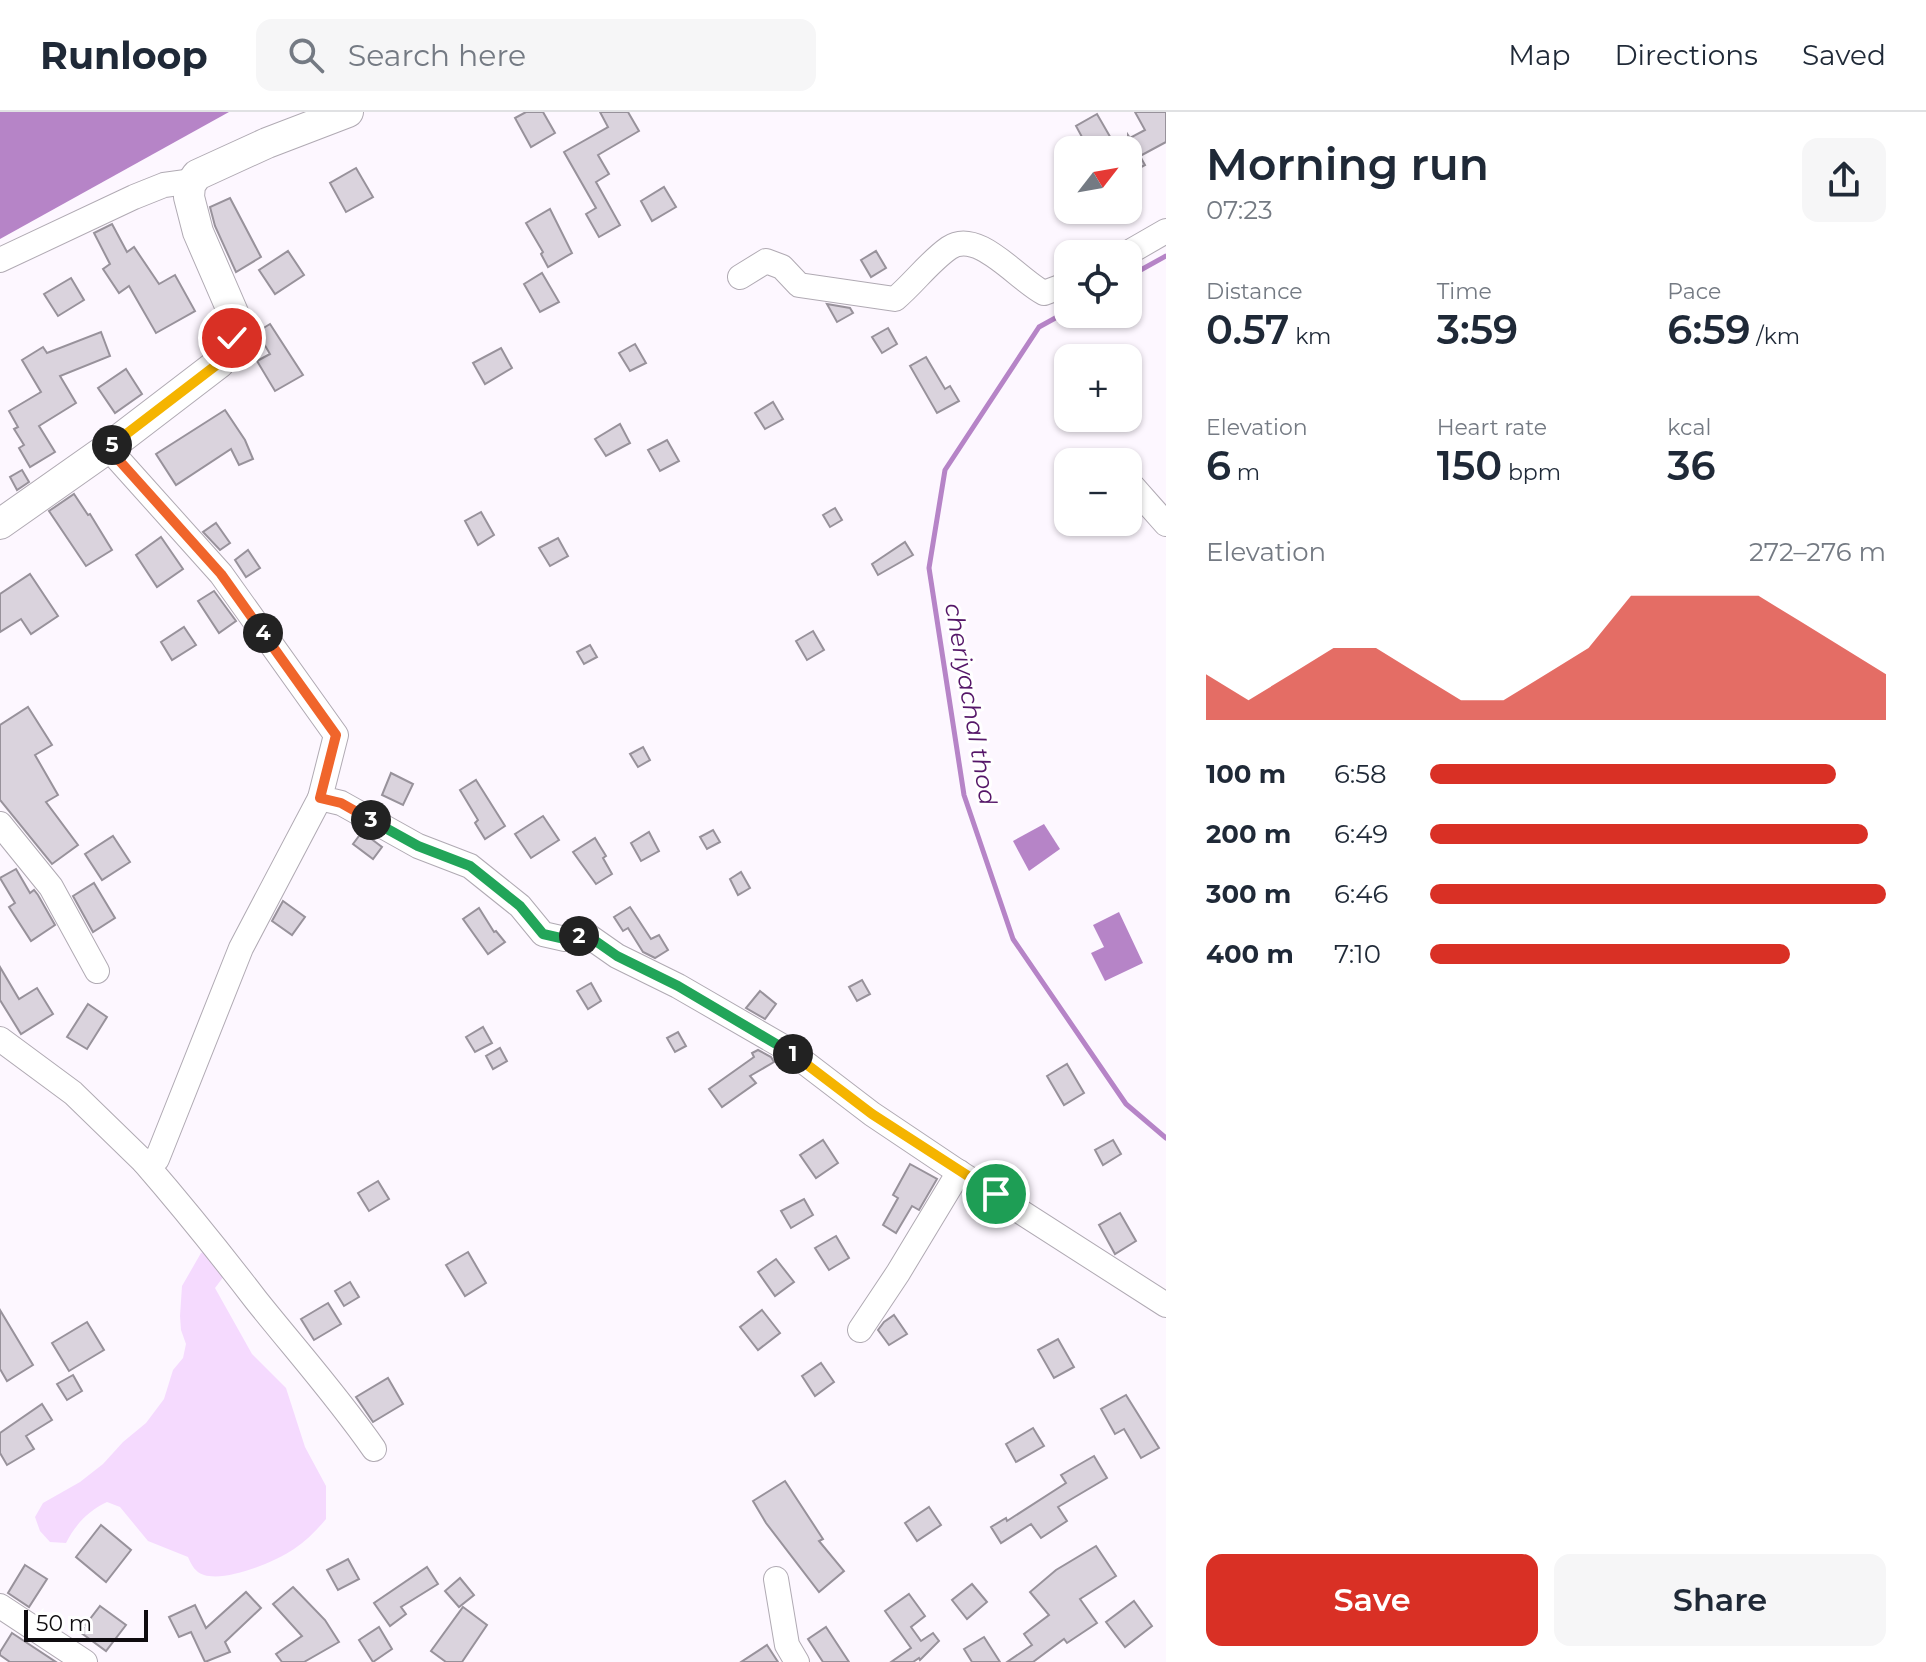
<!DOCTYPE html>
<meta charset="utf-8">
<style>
body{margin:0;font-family:Montserrat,sans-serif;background:#f6f6f7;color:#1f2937;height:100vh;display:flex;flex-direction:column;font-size:30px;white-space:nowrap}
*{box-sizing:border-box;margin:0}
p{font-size:26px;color:#747a83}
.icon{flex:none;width:44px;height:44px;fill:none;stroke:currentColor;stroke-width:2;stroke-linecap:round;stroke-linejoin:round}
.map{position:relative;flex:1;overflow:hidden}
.drawer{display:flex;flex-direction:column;background:#fff;width:760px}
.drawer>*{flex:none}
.needle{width:52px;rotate:59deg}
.controls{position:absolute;left:1054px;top:24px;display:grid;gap:16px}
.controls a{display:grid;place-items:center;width:88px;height:88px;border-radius:16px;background:#fff;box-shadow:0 2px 6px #0004;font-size:40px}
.scale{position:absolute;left:24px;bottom:20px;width:124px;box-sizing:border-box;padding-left:8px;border:4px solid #0f0c0f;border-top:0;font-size:22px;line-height:28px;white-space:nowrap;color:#0f0c0f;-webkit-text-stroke:6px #fff;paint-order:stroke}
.pin{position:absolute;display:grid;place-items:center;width:68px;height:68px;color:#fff;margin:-34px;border:4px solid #fff;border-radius:50%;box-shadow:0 2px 8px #0007}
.km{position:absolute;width:40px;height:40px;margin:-20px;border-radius:50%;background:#222;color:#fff;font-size:22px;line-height:40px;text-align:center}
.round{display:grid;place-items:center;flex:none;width:84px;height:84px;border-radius:16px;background:#f6f6f7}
.head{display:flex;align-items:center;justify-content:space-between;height:136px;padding:0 40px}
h1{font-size:44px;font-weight:600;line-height:60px}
.metrics{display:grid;grid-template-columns:repeat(3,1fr);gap:12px;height:136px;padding:8px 40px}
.metrics div{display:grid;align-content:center}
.metrics b{font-size:40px;font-weight:600}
.metrics small{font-size:22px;font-weight:400}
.metrics p{font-size:22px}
.chart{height:224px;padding:16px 40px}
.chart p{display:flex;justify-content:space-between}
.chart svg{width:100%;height:144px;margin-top:8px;fill:#d93025;opacity:.7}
.action{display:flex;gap:16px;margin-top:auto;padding:16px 40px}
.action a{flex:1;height:92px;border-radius:16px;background:#d93025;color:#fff;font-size:32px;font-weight:600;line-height:92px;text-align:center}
.action a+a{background:#f6f6f7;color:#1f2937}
ul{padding:0 40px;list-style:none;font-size:26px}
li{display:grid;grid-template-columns:128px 96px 1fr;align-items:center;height:60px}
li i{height:20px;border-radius:10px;background:#d93025}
header{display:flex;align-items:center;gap:48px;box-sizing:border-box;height:112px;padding:0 40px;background:#fff;border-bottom:2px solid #e0e1e3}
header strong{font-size:38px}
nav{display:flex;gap:44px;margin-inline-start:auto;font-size:28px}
.search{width:560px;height:72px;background:#f6f6f7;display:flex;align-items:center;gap:20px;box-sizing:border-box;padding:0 28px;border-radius:16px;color:#747a83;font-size:30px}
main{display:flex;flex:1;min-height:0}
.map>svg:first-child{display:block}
</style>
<header>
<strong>Runloop</strong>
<div class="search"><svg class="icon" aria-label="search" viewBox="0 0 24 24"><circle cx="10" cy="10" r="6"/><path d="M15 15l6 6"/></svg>Search here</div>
<nav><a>Map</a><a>Directions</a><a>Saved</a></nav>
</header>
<main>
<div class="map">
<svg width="1166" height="1550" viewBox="0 0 1166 1550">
<rect width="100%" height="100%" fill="#fdf7ff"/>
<!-- green -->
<path fill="#f5dafe" d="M208,1139L224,1164L215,1176L252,1242L286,1276L305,1335L326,1374V1407C317,1418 306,1429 294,1437C275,1450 227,1470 204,1463C195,1460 192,1454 188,1445L148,1429L120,1395L107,1390C88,1399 75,1413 66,1431L50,1430L40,1419L35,1405L43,1391L80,1370L103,1352L123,1330L146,1311L164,1287L173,1258L183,1246L186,1232L181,1218L180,1204L182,1174L201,1141Z"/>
<!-- water -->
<g fill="#b684c7">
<path d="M0,0H229L0,127Z"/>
<path d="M1044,712L1060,737L1029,759L1013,729Z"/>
<path d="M1119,800L1143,851L1105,869L1091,841L1104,835L1093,813Z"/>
</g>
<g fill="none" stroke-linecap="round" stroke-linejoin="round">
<!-- stream -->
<g stroke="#b684c7" stroke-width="5">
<path d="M1128,165L1166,144"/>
<path d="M1068,199L1039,215L945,358L929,456L964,683L1013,827L1126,992L1166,1026"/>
</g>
</g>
<!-- building -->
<g fill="#dad3dd" stroke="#98929b" stroke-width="2">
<path d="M526,0H543L555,21L531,35L515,6Z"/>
<path d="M600,0H628L639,19L598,43L609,62L596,70L620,113L599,125L586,102L596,96L564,40L608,15Z"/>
<path d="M1135,0H1166V30L1140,44L1145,53L1128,62V38H1089L1076,14L1097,2L1116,35L1128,27V23L1130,26L1145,18Z"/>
<path d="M356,56L373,85L346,100L330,71Z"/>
<path d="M664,75L676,95L652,109L641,89Z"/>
<path d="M230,86L261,145L236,160L215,114L210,95Z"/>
<path d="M550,97L572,141L548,155L541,142L543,140L526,111Z"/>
<path d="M112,112L127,140L134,135L159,172L175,163L195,199L156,221L129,174L119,181L103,157L110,152L94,121Z"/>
<path d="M288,139L304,163L275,182L259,158Z"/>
<path d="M876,139L886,156L871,165L861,148Z"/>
<path d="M542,161L559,190L540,200L524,172Z"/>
<path d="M71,166L84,188L58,204L44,182Z"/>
<path d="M827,192L850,196L853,201L837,210Z"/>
<path d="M270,212L303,263L275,279L257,249L270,242L257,220Z"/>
<path d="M888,216L897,232L882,241L872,225Z"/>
<path d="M101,220L110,244L60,264L76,291L39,314L55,340L30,355L19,336L24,333L14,317L18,315L9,299L41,280L22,248L43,235L47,241Z"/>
<path d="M635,232L646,251L630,259L619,241Z"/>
<path d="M501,236L512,256L485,272L473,251Z"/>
<path d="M926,245L945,277L950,274L959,289L937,301L910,254Z"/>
<path d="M126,257L142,282L115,301L98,276Z"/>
<path d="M773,290L783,307L765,317L755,301Z"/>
<path d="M225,298L245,328L253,347L239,353L231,337L176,373L156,342Z"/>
<path d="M620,312L630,331L606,344L595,327Z"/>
<path d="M667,328L679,349L660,359L648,338Z"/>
<path d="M22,358L29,370L17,378L10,365Z"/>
<path d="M74,382L88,403L90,402L112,438L86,454L49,399Z"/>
<path d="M835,396L842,408L830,415L823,403Z"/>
<path d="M481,400L494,423L478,433L465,409Z"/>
<path d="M216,411L230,431L220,438L203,420Z"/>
<path d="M161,425L183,457L157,475L136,443Z"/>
<path d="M558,426L568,444L550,454L539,436Z"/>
<path d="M905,430L913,443L878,463L872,452Z"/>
<path d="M248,438L260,456L246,465L235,448Z"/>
<path d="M30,462L58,504L31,522L21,507L0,520V482Z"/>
<path d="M214,479L236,509L219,521L198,489Z"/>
<path d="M184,515L196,533L172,548L161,530Z"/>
<path d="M813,519L824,538L807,548L796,529Z"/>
<path d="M590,533L597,545L584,552L577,540Z"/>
<path d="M28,595L52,633L35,643L58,683L46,690L78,733L52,752L0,688V613Z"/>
<path d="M643,635L650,648L638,655L630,642Z"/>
<path d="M391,661L413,672L403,693L382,683Z"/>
<path d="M476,668L505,714L485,727L475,711L478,708L460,678Z"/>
<path d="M543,704L559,728L531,746L515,722Z"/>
<path d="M713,718L720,730L707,737L700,725Z"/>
<path d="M362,720L382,735L373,747L353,732Z"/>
<path d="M649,720L659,739L641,749L631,731Z"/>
<path d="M113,724L130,750L102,768L85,742Z"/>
<path d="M595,726L606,744L603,746L612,762L596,772L573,740Z"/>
<path d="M16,757L30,781L34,778L38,783L55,813L31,829L9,795L15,791L0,766Z"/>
<path d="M741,760L750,776L738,783L730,767Z"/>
<path d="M94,771L115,806L93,820L73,784Z"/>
<path d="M283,789L305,805L292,823L272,809Z"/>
<path d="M630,795L651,827L659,823L668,838L655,846L643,840L628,816L623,819L614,805Z"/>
<path d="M479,796L494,820L496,819L505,830L488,842L463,807Z"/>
<path d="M0,855L19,887L37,876L53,902L21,922L0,888Z"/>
<path d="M862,868L870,882L857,889L849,875Z"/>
<path d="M591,871L601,889L588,897L577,879Z"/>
<path d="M760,879L776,892L765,907L746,896Z"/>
<path d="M88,892L107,905L87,937L67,925Z"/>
<path d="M483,915L492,931L475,940L466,925Z"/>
<path d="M678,920L686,934L675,940L667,926Z"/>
<path d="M500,936L507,949L493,957L486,944Z"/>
<path d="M758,938L771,945L774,950L750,964L756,971L722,995L709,977L754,945L752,941Z"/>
<path d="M1067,952L1084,981L1064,993L1047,964Z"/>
<path d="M823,1028L838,1051L816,1066L800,1043Z"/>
<path d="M1113,1028L1121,1042L1103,1053L1095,1038Z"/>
<path d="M910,1052L937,1067L919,1098L912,1094L896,1121L883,1113L898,1086L893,1083Z"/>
<path d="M378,1069L389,1087L369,1099L358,1081Z"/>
<path d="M804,1087L813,1103L791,1116L781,1099Z"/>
<path d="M1120,1101L1136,1129L1115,1142L1099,1113Z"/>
<path d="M836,1124L849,1146L829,1158L815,1136Z"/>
<path d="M468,1140L486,1171L465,1184L446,1153Z"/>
<path d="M776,1147L794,1170L775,1184L758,1160Z"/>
<path d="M350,1170L359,1185L344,1194L335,1179Z"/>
<path d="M328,1191L341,1212L314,1228L301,1207Z"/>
<path d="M0,1198L33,1253L7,1269L0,1257Z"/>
<path d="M762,1198L780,1221L758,1238L740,1215Z"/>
<path d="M894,1203L907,1222L889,1233L878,1218L884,1210Z"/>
<path d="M87,1210L104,1238L69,1259L52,1231Z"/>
<path d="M1058,1227L1074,1255L1054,1266L1038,1238Z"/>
<path d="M821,1251L834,1270L815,1284L802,1264Z"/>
<path d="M73,1263L82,1279L67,1288L57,1272Z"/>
<path d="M388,1266L403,1292L373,1310L356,1285Z"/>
<path d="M1126,1283L1159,1336L1141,1346L1124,1317L1115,1322L1101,1297Z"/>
<path d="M42,1292L52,1308L26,1324L34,1337L7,1353L0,1341V1321Z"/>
<path d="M1033,1316L1044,1334L1016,1350L1006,1332Z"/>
<path d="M1094,1344L1107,1366L1058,1395L1067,1409L1041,1426L1031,1412L1001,1431L991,1415L1006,1406L1007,1409L1066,1371L1061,1363Z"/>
<path d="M785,1369L823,1427L819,1429L844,1459L819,1480L766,1411L753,1389Z"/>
<path d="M929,1395L941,1413L917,1429L905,1411Z"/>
<path d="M101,1413L131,1438L106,1470L76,1445Z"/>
<path d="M1096,1434L1116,1464L1080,1487L1097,1511L1067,1531L1064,1527L1033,1550H1007L1032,1533L1024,1522L1049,1503L1030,1480L1056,1458Z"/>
<path d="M348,1447L359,1467L338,1478L327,1458Z"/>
<path d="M25,1453L47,1467L29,1495L8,1481Z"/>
<path d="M427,1455L438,1472L401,1495L406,1502L390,1514L374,1491Z"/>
<path d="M460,1466L474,1483L459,1495L445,1479Z"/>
<path d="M972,1472L987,1490L967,1507L952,1488Z"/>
<path d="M293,1475L325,1508L339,1530L304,1550H282L276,1542L302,1524L273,1492Z"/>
<path d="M246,1480L261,1496L225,1530L230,1540L205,1550L191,1520L179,1525L169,1505L195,1493L206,1516Z"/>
<path d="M909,1482L925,1504L911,1515L921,1529L933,1521L939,1529L920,1548L919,1546L913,1550H891L911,1536L885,1499Z"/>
<path d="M1134,1489L1152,1514L1125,1535L1106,1510Z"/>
<path d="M100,1494L126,1513L106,1539L80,1520Z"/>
<path d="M463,1495L487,1513L462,1550H446L431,1539Z"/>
<path d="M379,1515L392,1537L373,1550L359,1528Z"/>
<path d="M826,1515L849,1550H823L808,1527Z"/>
<path d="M12,1521L56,1550H10L0,1543V1540Z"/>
<path d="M984,1525L1000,1550H972L964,1537Z"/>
<path d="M767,1533L778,1550H741Z"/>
</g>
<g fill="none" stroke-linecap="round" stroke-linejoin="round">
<defs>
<g id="minor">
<path d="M1126,142L1166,119"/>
<path d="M0,148L134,85L164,73L193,69"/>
<path d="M740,165L766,149L782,155L799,173L895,187C914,171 929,150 949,136C978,116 1018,168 1044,181L1068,172"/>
<path d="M108,336L221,462L336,623L320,686L341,691L418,734L470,754L520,794L543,822L565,827L587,823L617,844L678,874L787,937L872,1002L954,1057L1166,1193"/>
<path d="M1128,369L1166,412"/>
<path d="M0,712L51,775L97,859"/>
<path d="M0,927L73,981L144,1050L157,1047L241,836L320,686"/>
<path d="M144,1050C183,1095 220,1141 256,1188C296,1238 338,1285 374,1337"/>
<path d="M860,1218L898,1161L959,1060"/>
<path d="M776,1467L787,1533L797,1550"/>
<path d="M0,1494L85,1550"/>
</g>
<path id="major" d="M0,412L108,336L219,251L232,226L234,203L198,120L189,85L190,73L197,63L267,31L348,0"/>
</defs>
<!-- minor casing -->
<use href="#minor" stroke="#b0aab3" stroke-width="26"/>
<!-- major casing -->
<use href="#major" stroke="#b0aab3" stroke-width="32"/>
<!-- minor -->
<use href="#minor" stroke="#fff" stroke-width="24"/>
<!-- major -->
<use href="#major" stroke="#fff" stroke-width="30"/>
</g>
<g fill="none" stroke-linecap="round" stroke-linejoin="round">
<defs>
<path id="split-1" d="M793,942L872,1002L996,1082"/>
<path id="split-2" d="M579,824L587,823L617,844L678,874L793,942"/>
<path id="split-3" d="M371,708L418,734L470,754L520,794L543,822L565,827L579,824"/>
<path id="split-4" d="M263,521L336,623L320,686L341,691L371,708"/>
<path id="split-5" d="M112,333L108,336L221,462L263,521"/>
<path id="split-6" d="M112,333L219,251L232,226"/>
</defs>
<!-- split-1 casing -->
<use href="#split-1" stroke="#fff" stroke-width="16"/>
<!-- split-2 casing -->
<use href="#split-2" stroke="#fff" stroke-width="16"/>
<!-- split-3 casing -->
<use href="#split-3" stroke="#fff" stroke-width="16"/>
<!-- split-4 casing -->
<use href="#split-4" stroke="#fff" stroke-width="16"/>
<!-- split-5 casing -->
<use href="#split-5" stroke="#fff" stroke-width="16"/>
<!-- split-6 casing -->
<use href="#split-6" stroke="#fff" stroke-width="16"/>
<!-- split-1 -->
<use href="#split-1" stroke="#f5b400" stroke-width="10"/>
<!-- split-2 -->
<use href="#split-2" stroke="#22a559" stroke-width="10"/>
<!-- split-3 -->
<use href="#split-3" stroke="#22a559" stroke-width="10"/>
<!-- split-4 -->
<use href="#split-4" stroke="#f0652b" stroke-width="10"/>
<!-- split-5 -->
<use href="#split-5" stroke="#f0652b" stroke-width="10"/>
<!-- split-6 -->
<use href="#split-6" stroke="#f5b400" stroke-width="10"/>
</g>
<g text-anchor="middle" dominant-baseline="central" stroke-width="6" stroke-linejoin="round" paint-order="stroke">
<!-- water labels -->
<g font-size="24" font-style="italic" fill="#551668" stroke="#fff">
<text transform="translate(971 592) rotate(80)">cheriyachal thod</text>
</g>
</g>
</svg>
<div class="controls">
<a><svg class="needle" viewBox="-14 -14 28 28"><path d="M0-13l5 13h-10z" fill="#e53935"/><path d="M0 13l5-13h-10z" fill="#747a83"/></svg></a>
<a><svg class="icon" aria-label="locate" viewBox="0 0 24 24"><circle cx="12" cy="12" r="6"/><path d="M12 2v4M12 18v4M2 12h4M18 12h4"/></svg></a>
<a>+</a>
<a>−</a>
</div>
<div class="scale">50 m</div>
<div class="pin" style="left:996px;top:1082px;background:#1e9e55"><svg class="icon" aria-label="arrive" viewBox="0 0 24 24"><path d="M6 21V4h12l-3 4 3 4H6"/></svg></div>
<div class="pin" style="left:232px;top:226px;background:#d93025"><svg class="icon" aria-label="check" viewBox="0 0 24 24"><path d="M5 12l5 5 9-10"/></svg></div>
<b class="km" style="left:793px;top:942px">1</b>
<b class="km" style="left:579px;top:824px">2</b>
<b class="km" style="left:371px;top:708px">3</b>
<b class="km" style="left:263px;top:521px">4</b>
<b class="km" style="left:112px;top:333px">5</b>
</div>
<section class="drawer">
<div class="head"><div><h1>Morning run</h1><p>07:23</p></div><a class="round"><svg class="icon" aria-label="share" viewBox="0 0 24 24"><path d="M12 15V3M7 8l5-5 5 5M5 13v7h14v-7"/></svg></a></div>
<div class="metrics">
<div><p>Distance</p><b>0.57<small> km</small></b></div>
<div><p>Time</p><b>3:59</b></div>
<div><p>Pace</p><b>6:59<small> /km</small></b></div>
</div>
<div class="metrics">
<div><p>Elevation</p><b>6<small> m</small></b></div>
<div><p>Heart rate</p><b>150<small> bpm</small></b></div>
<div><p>kcal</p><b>36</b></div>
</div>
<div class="chart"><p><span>Elevation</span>272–276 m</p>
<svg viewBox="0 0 160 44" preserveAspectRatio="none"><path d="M0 44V30L10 38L20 30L30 22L40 22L50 30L60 38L70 38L80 30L90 22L100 6L110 6L120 6L130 6L140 14L150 22L160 30V44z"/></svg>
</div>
<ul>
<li><b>100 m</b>6:58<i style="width:89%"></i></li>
<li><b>200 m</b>6:49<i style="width:96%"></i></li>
<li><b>300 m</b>6:46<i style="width:100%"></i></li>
<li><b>400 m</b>7:10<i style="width:79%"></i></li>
</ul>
<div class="action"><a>Save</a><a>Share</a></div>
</section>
</main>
